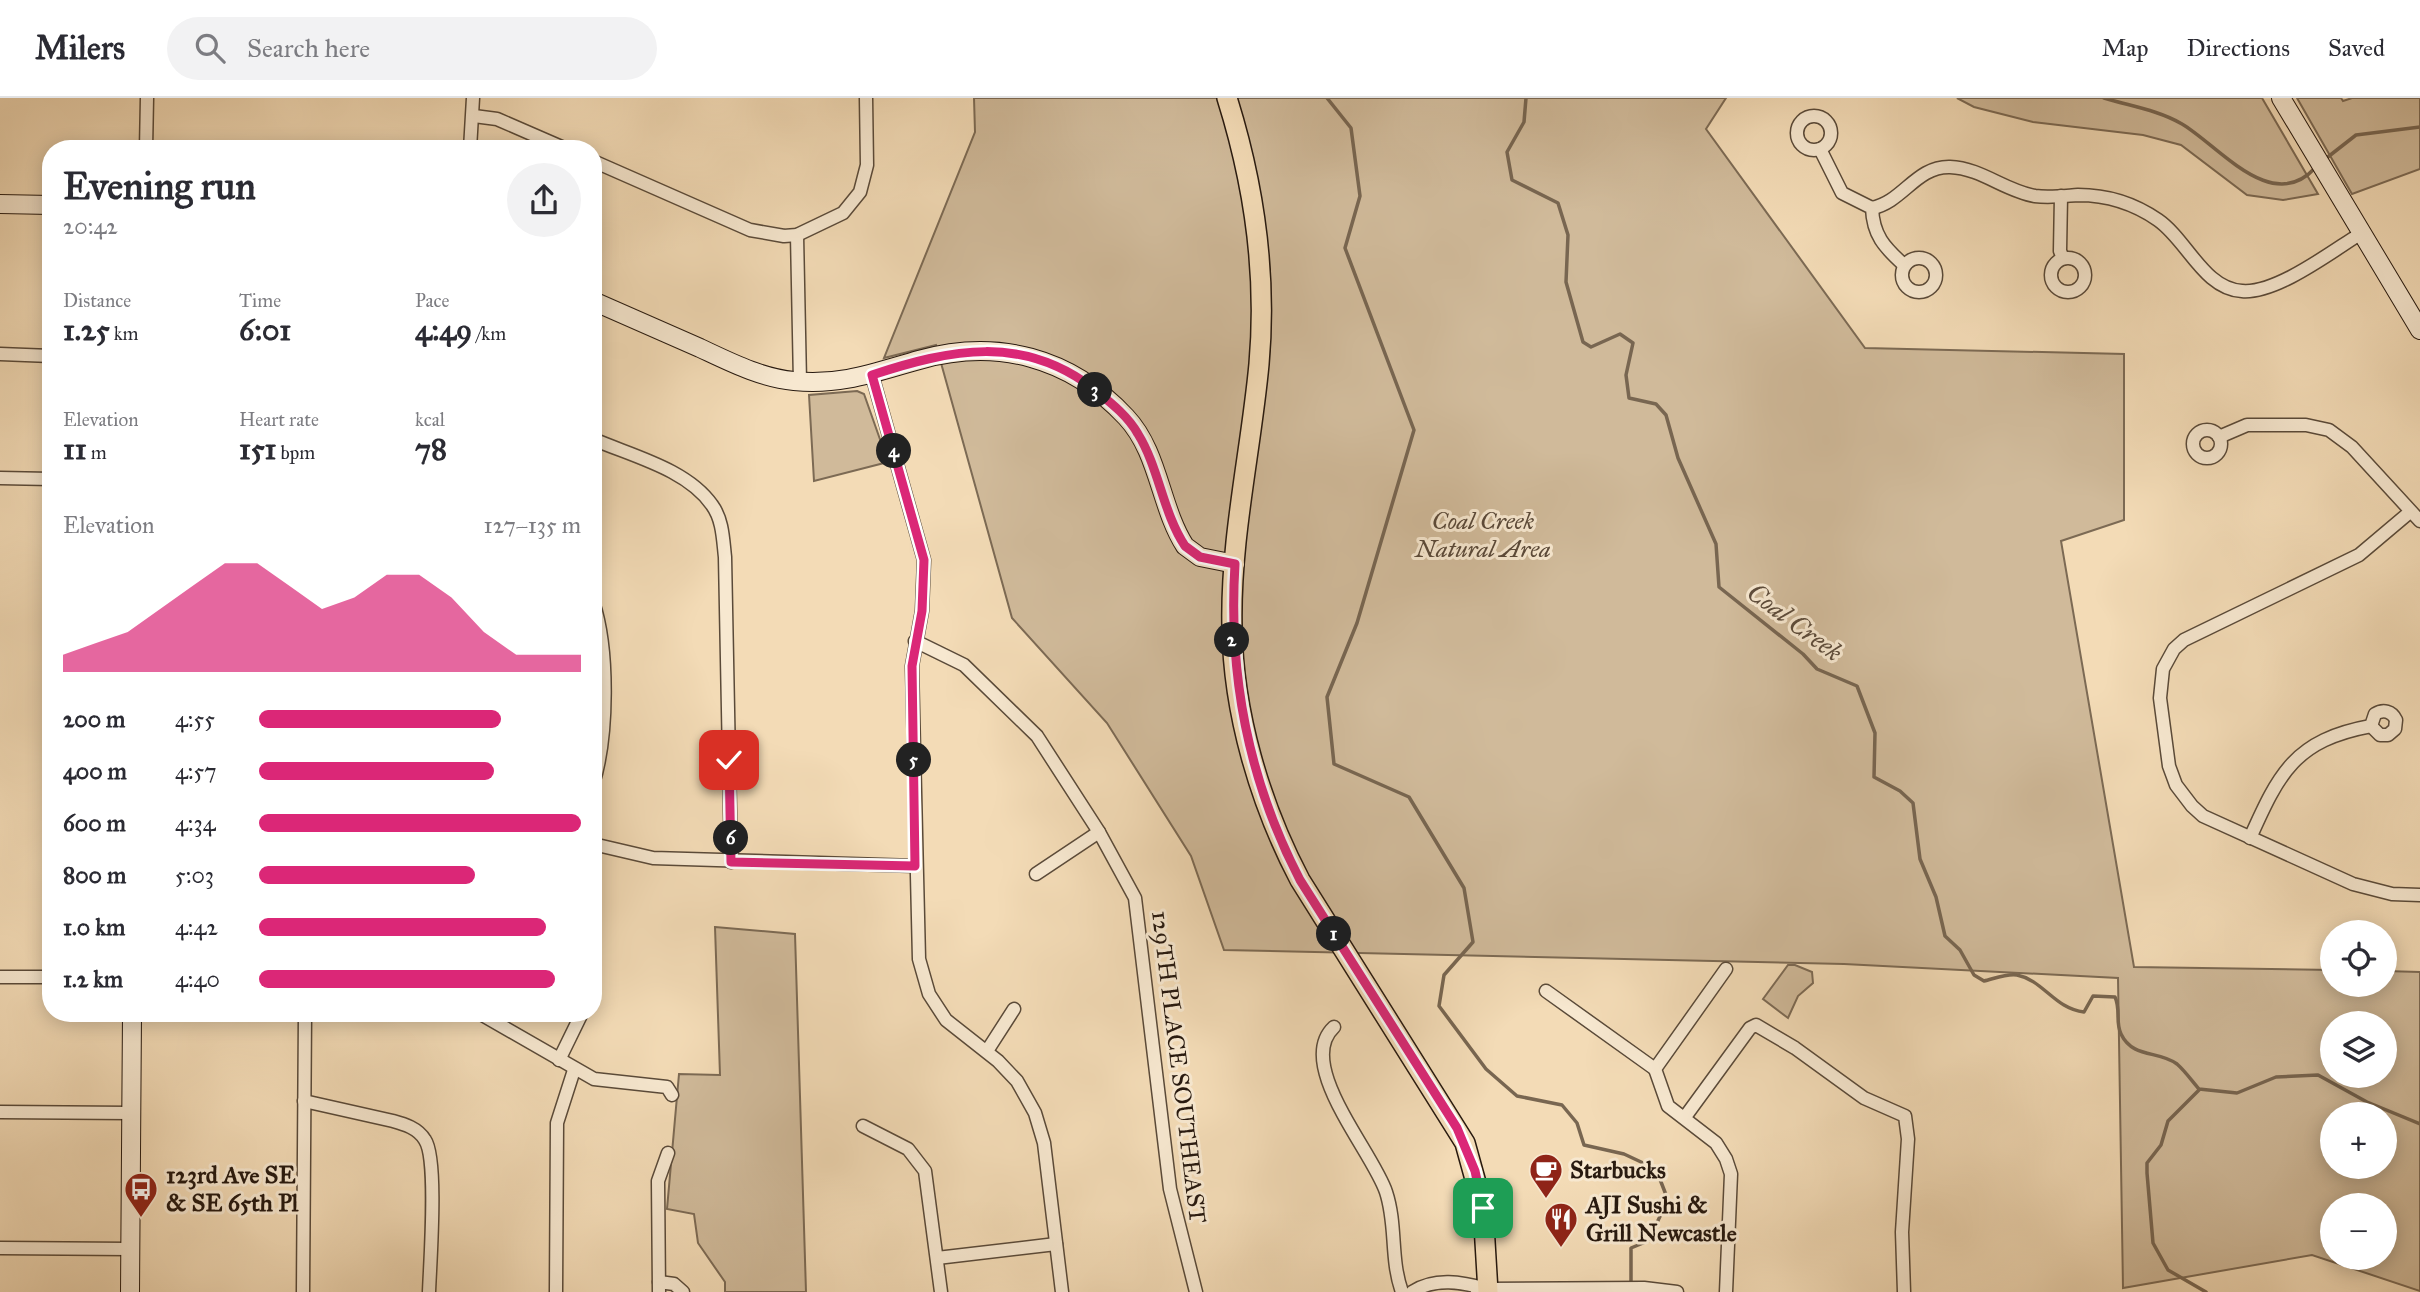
<!DOCTYPE html>
<meta charset="utf-8">
<style>
body{margin:0;font-family:"IM FELL Great Primer",serif;background:#f2f2f3;color:#2b2b33;height:100vh;display:flex;flex-direction:column;font-size:26px;white-space:nowrap}
*{box-sizing:border-box;margin:0}
p{font-size:23px;color:#7c7c81}
.icon{flex:none;width:38px;height:38px;fill:none;stroke:currentColor;stroke-width:2;stroke-linecap:round;stroke-linejoin:round}
.map{position:relative;flex:1;overflow:hidden}
.side{position:absolute;left:42px;top:42px;width:560px;height:882px;display:flex;flex-direction:column;background:#fff;border-radius:28px;box-shadow:0 4px 18px #0003}
.side>*{flex:none}
.controls{position:absolute;left:2320px;top:822px;display:grid;gap:14px}
.controls a{display:grid;place-items:center;width:77px;height:77px;border-radius:50%;background:#fff;box-shadow:0 4px 18px #0003;font-size:35px}
.pin{position:absolute;display:grid;place-items:center;width:60px;height:60px;color:#fff;margin:-30px;border-radius:14px;box-shadow:0 4px 10px #0006}
.km{position:absolute;width:35px;height:35px;margin:-18px;border-radius:50%;background:#222;color:#fff;font-size:19px;line-height:35px;text-align:center}
.round{display:grid;place-items:center;flex:none;width:74px;height:74px;border-radius:37px;background:#f2f2f3}
.summary{display:flex;align-items:center;justify-content:space-between;height:119px;padding:0 21px}
h1{font-size:38px;font-weight:700;line-height:52px}
.stats{display:grid;grid-template-columns:repeat(3,1fr);gap:10px;height:119px;padding:7px 21px}
.stats div{display:grid;align-content:center}
.stats b{font-size:30px;font-weight:700}
.stats small{font-size:19px;font-weight:400}
.stats p{font-size:19px}
.chart{height:196px;padding:14px 21px}
.chart p{display:flex;justify-content:space-between}
.chart svg{width:100%;height:126px;margin-top:7px;fill:#db2777;opacity:.7}
ul{padding:0 21px;list-style:none;font-size:23px}
li{display:grid;grid-template-columns:112px 84px 1fr;align-items:center;height:52px}
li i{height:18px;border-radius:9px;background:#db2777}
header{display:flex;align-items:center;gap:42px;box-sizing:border-box;height:98px;padding:0 35px;background:#fff;border-bottom:2px solid #e1e1e2}
header strong{font-size:33px}
nav{display:flex;gap:38px;margin-inline-start:auto;font-size:24px}
.search{width:490px;height:63px;background:#f2f2f3;display:flex;align-items:center;gap:18px;box-sizing:border-box;padding:0 24px;border-radius:38px;color:#7c7c81;font-size:26px}
.map>svg:first-child{display:block}
</style>
<header>
<strong>Milers</strong>
<div class="search"><svg class="icon" aria-label="search" viewBox="0 0 24 24"><circle cx="10" cy="10" r="6"/><path d="M15 15l6 6"/></svg>Search here</div>
<nav><a>Map</a><a>Directions</a><a>Saved</a></nav>
</header>
<div class="map">
<svg width="2420" height="1194" viewBox="0 0 2420 1194">
<rect width="100%" height="100%" fill="#f3dbb6"/>
<filter id="stains"><feTurbulence type="fractalNoise" baseFrequency=".00286" numOctaves="4"/><feColorMatrix values="0 0 0 0 .2 0 0 0 0 .09 0 0 0 0 .02 0 0 0 .5 -.17"/></filter>
<radialGradient id="worn" r=".72"><stop offset=".6" stop-color="#630" stop-opacity="0"/><stop offset="1" stop-color="#630" stop-opacity=".3"/></radialGradient>
<!-- green -->
<g fill="#d0ba9a" stroke="#7c6a54" stroke-width="2" fill-rule="evenodd">
<path d="M974,0H1726L1706,31L1865,250L2124,256V422L2061,443L2134,869L2333,872V887H2385V873L2420,874V1193L2312,1157L2123,1190L2118,880L1844,866L1224,852L1191,758L1107,625L1012,520L936,247L884,260L975,34ZM2333,926H2385V978H2333ZM2333,1017H2385V1069H2333ZM2333,1108H2385V1160H2333Z"/>
<path d="M1957,0H2262L2318,96L2283,102L2247,97L2181,47L2143,37L2033,24L1974,9Z"/>
<path d="M2297,0H2341L2343,3L2352,0H2420V71L2352,96Z"/>
<path d="M857,293L864,296L888,364L814,383L809,297Z"/>
<path d="M715,829L795,836L806,1194H725V1184L698,1145L694,1116L667,1111L679,976L720,977Z"/>
<path d="M1788,867H1795L1812,874L1813,885L1798,898L1788,920L1763,901Z"/>
</g>
<g fill="none" stroke-linecap="round" stroke-linejoin="round">
<!-- stream -->
<g stroke="#786651" stroke-width="3.5">
<path d="M1327,0L1351,30L1360,98L1345,150L1414,332L1357,525L1327,599L1334,666L1409,699L1464,790L1473,844L1444,877L1439,908L1486,971L1517,998L1562,1007L1577,1025L1584,1047L1624,1056L1656,1071L1668,1102L1648,1143L1631,1150V1188"/>
<path d="M1526,0L1524,24L1507,54L1512,82L1558,105L1568,137L1566,184L1583,244L1591,249L1620,236L1633,245L1626,277L1629,300L1656,306L1666,317L1678,360L1716,446L1719,489L1803,556L1817,571L1857,588L1875,635L1874,679L1900,693L1913,705L1920,761L1936,799L1945,838L1960,852L1974,877L1984,883C1993,881 2008,875 2017,877C2043,882 2055,911 2084,914L2093,898L2115,899C2121,912 2115,923 2121,936C2133,961 2159,952 2177,966C2185,973 2192,983 2199,991L2237,995L2276,979L2318,977L2367,1004L2420,1026"/>
<path d="M2104,0C2130,8 2158,12 2182,26C2219,48 2272,117 2315,70"/>
<path d="M2324,62L2356,37L2420,29"/>
<path d="M2199,992L2168,1023L2161,1047L2147,1065V1075L2153,1145L2168,1172L2206,1194"/>
</g>
<defs>
<g id="street">
<circle cx="1814" cy="35" r="17"/>
<path d="M474,18L497,21L566,51"/>
<path d="M146,51L147,0"/>
<path d="M470,51L473,0"/>
<path d="M1820,51L1842,95L1872,110C1873,137 1884,149 1904,167"/>
<path d="M593,63L750,132L784,138L797,137L843,115L860,94L867,67L866,0"/>
<path d="M2061,98L2060,153L2063,160"/>
<path d="M1872,110C1903,104 1916,68 1950,69C1981,70 2005,93 2035,98C2049,100 2064,98 2078,97C2107,97 2135,106 2158,122C2187,142 2204,191 2242,193C2276,196 2331,154 2360,136"/>
<path d="M797,137L800,284"/>
<circle cx="1919" cy="177" r="17"/>
<circle cx="2068" cy="177" r="17"/>
<path d="M0,256L51,258"/>
<path d="M872,277L924,462L922,513L912,568L919,861L929,896L946,922L998,963L1017,983L1035,1015L1044,1045L1062,1194"/>
<circle cx="2207" cy="346" r="14"/>
<path d="M2219,339L2247,327H2306L2329,332L2352,349L2420,423"/>
<path d="M593,341C632,358 687,371 712,407C723,422 723,442 725,459L731,764"/>
<path d="M0,380L51,381"/>
<path d="M2410,414L2359,457L2184,542L2174,551L2163,571L2160,600L2169,668L2176,687L2192,708L2203,718L2353,786L2392,796L2420,797"/>
<path d="M593,504C609,551 608,639 593,686"/>
<path d="M915,543L964,567L1037,638L1099,734L1135,800L1170,1091L1196,1194"/>
<path d="M2250,740C2279,675 2295,642 2371,628L2380,637H2388L2395,631L2396,622C2392,613 2383,611 2375,616L2371,628"/>
<path d="M593,746L653,760L916,768"/>
<path d="M1036,776L1099,734"/>
<path d="M0,879H51"/>
<path d="M1546,893L1655,971"/>
<path d="M479,915L594,981L667,989L672,997"/>
<path d="M1334,929C1294,966 1373,1054 1386,1094C1397,1127 1390,1161 1402,1194"/>
<path d="M987,953L1014,911"/>
<path d="M559,962L582,915"/>
<path d="M304,1003L393,1023C404,1026 418,1030 425,1042C438,1061 430,1165 429,1194"/>
<path d="M0,1014L131,1015"/>
<path d="M1685,1019L1750,930L1756,927L1795,950L1864,1000L1905,1018L1908,1041L1902,1134L1904,1194"/>
<path d="M863,1028L908,1051L925,1073L941,1194"/>
<path d="M0,1150L130,1151"/>
<path d="M937,1160L1056,1146"/>
<path d="M659,1184L674,1186L683,1194"/>
<path d="M303,1194L305,915"/>
<path d="M556,1194L557,1025L574,972"/>
<path d="M659,1194L658,1083L668,1055"/>
<path d="M1412,1194C1435,1179 1462,1184 1487,1191"/>
<path d="M1477,1194L1488,1191L1644,1190L1677,1194"/>
<path d="M1726,1194L1731,1076L1726,1061L1716,1045L1668,1008L1655,971L1726,871"/>
</g>
<g id="secondary">
<path d="M2281,0L2420,232"/>
<path d="M0,106L51,107"/>
<path d="M593,203C629,219 664,234 700,250C730,264 761,280 794,283C840,288 876,274 919,262C997,240 1070,259 1126,319C1159,354 1160,409 1185,448L1200,459L1235,466"/>
<path d="M130,1194L132,915"/>
</g>
<path id="primary" d="M1227,0C1254,86 1267,176 1259,266C1251,353 1230,441 1232,529C1233,615 1260,706 1300,782L1465,1045L1483,1110L1488,1194"/>
</defs>
<!-- street casing -->
<use href="#street" stroke="#5a4a39" stroke-width="15"/>
<!-- secondary casing -->
<use href="#secondary" stroke="#27190f" stroke-width="20"/>
<!-- primary casing -->
<use href="#primary" stroke="#27190f" stroke-width="22"/>
<!-- street -->
<use href="#street" stroke="#f7e8d0" stroke-width="12"/>
<!-- secondary -->
<use href="#secondary" stroke="#f7e8d0" stroke-width="18"/>
<!-- primary -->
<use href="#primary" stroke="#f3dbb6" stroke-width="19"/>
</g>
<g fill="none" stroke-linecap="round" stroke-linejoin="round">
<defs>
<path id="route" d="M729,662L731,764L915,768L912,568L922,513L924,462L872,277C951,251 1023,236 1094,291C1110,304 1128,318 1138,336C1159,370 1163,415 1185,448L1200,459L1235,466C1228,578 1248,682 1300,782L1457,1030L1475,1073L1483,1110"/>
</defs>
<!-- route casing -->
<use href="#route" stroke="#fff" stroke-width="14"/>
<!-- route -->
<use href="#route" stroke="#db2777" stroke-width="9"/>
</g>
<!-- icons -->
<defs>
<symbol id="cafe-pin" viewBox="-11 -11 22 30"><path d="M0 17L-7.5 6A9.5 9.5 0 1 1 7.5 6Z" fill="#8f2418" stroke="#f7e8d0"/><path d="M-5.5-4.5H6V0H3Q3 3.5 0 3.5H-2.5Q-5.5 3.5-5.5 0ZM3-3.2v2h1.7v-2ZM-6 4.5H4V6H-6Z" fill="#fff"/></symbol>
<symbol id="bus-pin" viewBox="-11 -11 22 30"><path d="M0 17L-7.5 6A9.5 9.5 0 1 1 7.5 6Z" fill="#8f2418" stroke="#f7e8d0"/><path d="M-5-6H5V4H4V6H2V4H-2V6H-4V4H-5ZM-3.5-4V0h7V-4ZM-3.5 1.2v1.5H-2V1.2ZM2 1.2v1.5H3.5V1.2Z" fill="#fff"/></symbol>
<symbol id="restaurant-pin" viewBox="-11 -11 22 30"><path d="M0 17L-7.5 6A9.5 9.5 0 1 1 7.5 6Z" fill="#8f2418" stroke="#f7e8d0"/><path d="M-5-6h1v4h1v-4h1v4h1v-4h1v5L-1.5 .5V6h-2V.5L-5-1ZM5-6V6H3V1.5H1.5Q1.5-4 5-6Z" fill="#fff"/></symbol>
</defs>
<g fill-rule="evenodd">
<use href="#cafe-pin" x="1527" y="1053" width="38" height="52"/>
<use href="#bus-pin" x="122" y="1072" width="38" height="52"/>
<use href="#restaurant-pin" x="1542" y="1102" width="38" height="52"/>
</g>
<g text-anchor="middle" dominant-baseline="central" stroke-width="6" stroke-linejoin="round" paint-order="stroke">
<!-- park labels -->
<g font-size="24" font-style="italic" fill="#5a4939" stroke="#f7e8d0">
<text x="1483" y="423">Coal Creek<tspan x="1483" dy="28">Natural Area</tspan></text>
</g>
<!-- street labels -->
<g font-size="24" fill="#27190f" stroke="#f7e8d0">
<text transform="translate(1179 969) rotate(83)">129TH PLACE SOUTHEAST</text>
</g>
<!-- poi labels -->
<g font-size="24" font-weight="bold" fill="#27190f" stroke="#f7e8d0" text-anchor="start">
<text x="1570" y="1072">Starbucks</text>
<text x="166" y="1077">123rd Ave SE<tspan x="166" dy="28">&amp; SE 65th Pl</tspan></text>
<text x="1586" y="1107">AJI Sushi &amp;<tspan x="1586" dy="28">Grill Newcastle</tspan></text>
</g>
<!-- water labels -->
<g font-size="26" font-style="italic" fill="#5d4c3b" stroke="#f7e8d0">
<text transform="translate(1795 524) rotate(37)">Coal Creek</text>
</g>
</g>
<rect width="100%" height="100%" filter="url(#stains)"/>
<rect width="100%" height="100%" fill="url(#worn)"/>
</svg>
<div class="controls">
<a><svg class="icon" aria-label="locate" viewBox="0 0 24 24"><circle cx="12" cy="12" r="6"/><path d="M12 2v4M12 18v4M2 12h4M18 12h4"/></svg></a>
<a><svg class="icon" aria-label="layers" viewBox="0 0 24 24"><path d="M12 4l9 5-9 5-9-5zM3 14l9 5 9-5"/></svg></a>
<a>+</a>
<a>−</a>
</div>
<div class="pin" style="left:1483px;top:1110px;background:#1e9e55"><svg class="icon" aria-label="arrive" viewBox="0 0 24 24"><path d="M6 21V4h12l-3 4 3 4H6"/></svg></div>
<div class="pin" style="left:729px;top:662px;background:#d93025"><svg class="icon" aria-label="check" viewBox="0 0 24 24"><path d="M5 12l5 5 9-10"/></svg></div>
<b class="km" style="left:1334px;top:836px">1</b>
<b class="km" style="left:1232px;top:542px">2</b>
<b class="km" style="left:1095px;top:292px">3</b>
<b class="km" style="left:894px;top:353px">4</b>
<b class="km" style="left:914px;top:662px">5</b>
<b class="km" style="left:731px;top:740px">6</b>
<section class="side">
<div class="summary"><div><h1>Evening run</h1><p>20:42</p></div><a class="round"><svg class="icon" aria-label="share" viewBox="0 0 24 24"><path d="M12 15V3M7 8l5-5 5 5M5 13v7h14v-7"/></svg></a></div>
<div class="stats">
<div><p>Distance</p><b>1.25<small> km</small></b></div>
<div><p>Time</p><b>6:01</b></div>
<div><p>Pace</p><b>4:49<small> /km</small></b></div>
</div>
<div class="stats">
<div><p>Elevation</p><b>11<small> m</small></b></div>
<div><p>Heart rate</p><b>151<small> bpm</small></b></div>
<div><p>kcal</p><b>78</b></div>
</div>
<div class="chart"><p><span>Elevation</span>127–135 m</p>
<svg viewBox="0 0 160 44" preserveAspectRatio="none"><path d="M0 44V38L10 34L20 30L30 22L40 14L50 6L60 6L70 14L80 22L90 18L100 10L110 10L120 18L130 30L140 38L150 38L160 38V44z"/></svg>
</div>
<ul>
<li><b>200 m</b>4:55<i style="width:75%"></i></li>
<li><b>400 m</b>4:57<i style="width:73%"></i></li>
<li><b>600 m</b>4:34<i style="width:100%"></i></li>
<li><b>800 m</b>5:03<i style="width:67%"></i></li>
<li><b>1.0 km</b>4:42<i style="width:89%"></i></li>
<li><b>1.2 km</b>4:40<i style="width:92%"></i></li>
</ul>
</section>
</div>
